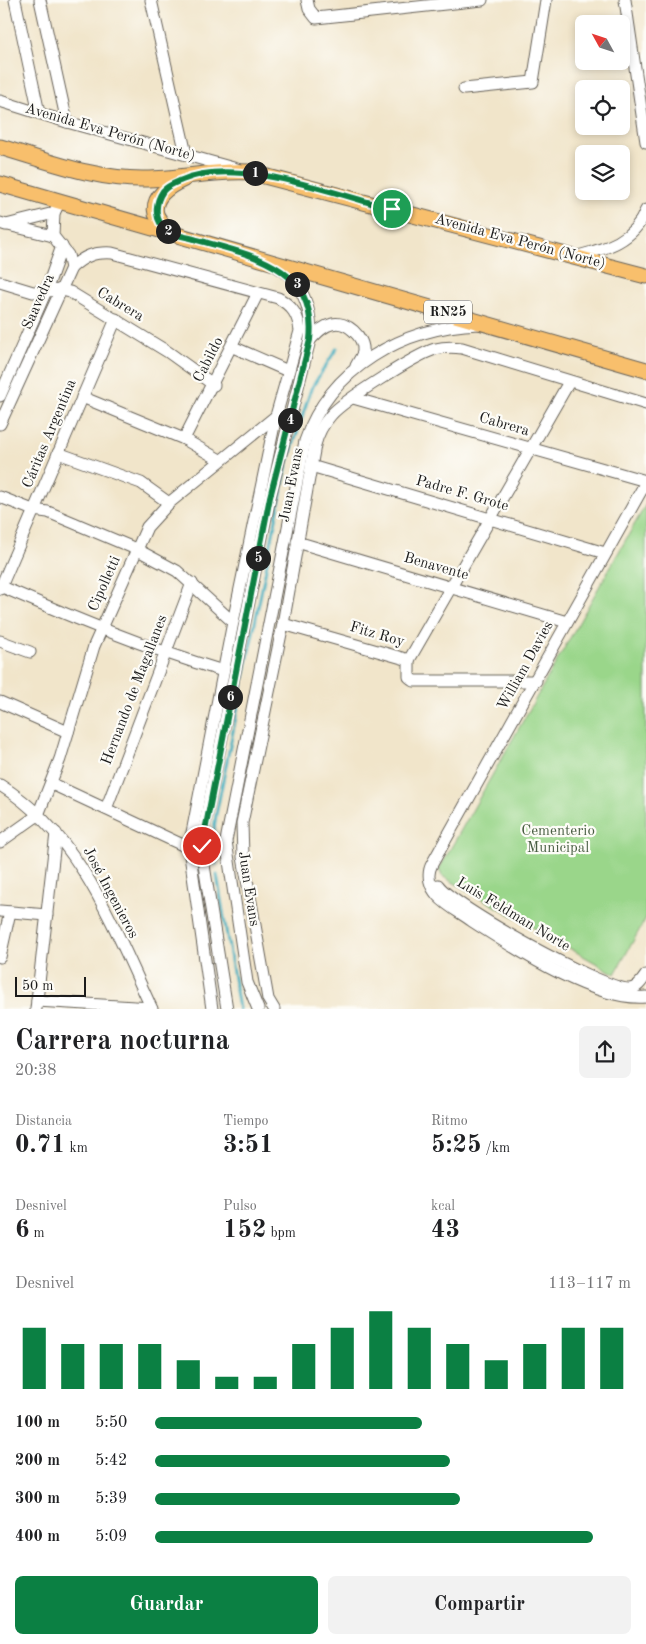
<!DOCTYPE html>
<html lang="es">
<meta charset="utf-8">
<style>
body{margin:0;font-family:"Old Standard TT",serif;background:#f2f2f2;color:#202124;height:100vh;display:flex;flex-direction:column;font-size:19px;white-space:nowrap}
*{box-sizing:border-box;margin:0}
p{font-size:16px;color:#757577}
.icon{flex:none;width:28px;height:28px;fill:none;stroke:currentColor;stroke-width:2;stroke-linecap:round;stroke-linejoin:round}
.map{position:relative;height:1009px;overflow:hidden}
.drawer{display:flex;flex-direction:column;background:#fff;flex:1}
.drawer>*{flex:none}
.needle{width:32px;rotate:310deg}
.buttons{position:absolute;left:575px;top:15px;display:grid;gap:10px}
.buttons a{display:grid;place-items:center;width:55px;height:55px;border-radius:8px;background:#fff;box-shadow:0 2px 8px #0003;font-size:25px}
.scale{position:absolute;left:15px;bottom:12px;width:71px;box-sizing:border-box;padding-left:5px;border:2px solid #1c1c1c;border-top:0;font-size:14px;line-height:18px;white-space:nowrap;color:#1c1c1c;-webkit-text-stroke:4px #fdfcf7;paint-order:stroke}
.pin{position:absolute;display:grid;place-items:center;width:42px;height:42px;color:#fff;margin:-21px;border:2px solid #fff;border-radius:50%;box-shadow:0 1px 5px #0007}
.km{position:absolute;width:25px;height:25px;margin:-12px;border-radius:50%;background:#222;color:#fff;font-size:14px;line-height:25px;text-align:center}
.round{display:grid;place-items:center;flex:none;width:52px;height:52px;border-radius:8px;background:#f2f2f2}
.headline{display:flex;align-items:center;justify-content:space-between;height:85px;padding:0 15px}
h1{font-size:28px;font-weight:600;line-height:38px}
.metrics{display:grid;grid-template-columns:repeat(3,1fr);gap:8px;height:85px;padding:5px 15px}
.metrics div{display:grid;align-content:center}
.metrics b{font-size:25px;font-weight:600}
.metrics small{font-size:14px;font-weight:400}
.metrics p{font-size:14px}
.chart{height:140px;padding:10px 15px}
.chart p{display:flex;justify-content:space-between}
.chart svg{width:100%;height:90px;margin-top:5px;stroke:#0b8043;stroke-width:6}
.primary-button{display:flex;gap:10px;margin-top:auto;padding:10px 15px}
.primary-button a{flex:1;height:58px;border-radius:8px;background:#0b8043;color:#fff;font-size:20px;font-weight:600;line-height:58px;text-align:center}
.primary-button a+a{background:#f2f2f2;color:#202124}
ul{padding:0 15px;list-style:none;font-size:16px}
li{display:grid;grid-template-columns:80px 60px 1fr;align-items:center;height:38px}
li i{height:12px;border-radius:6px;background:#0b8043}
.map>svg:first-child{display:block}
</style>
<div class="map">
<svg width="646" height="1009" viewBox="0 0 646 1009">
<rect width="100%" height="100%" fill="#fdfcf7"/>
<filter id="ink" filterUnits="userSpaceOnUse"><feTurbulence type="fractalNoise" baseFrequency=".02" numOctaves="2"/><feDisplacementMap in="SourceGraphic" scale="10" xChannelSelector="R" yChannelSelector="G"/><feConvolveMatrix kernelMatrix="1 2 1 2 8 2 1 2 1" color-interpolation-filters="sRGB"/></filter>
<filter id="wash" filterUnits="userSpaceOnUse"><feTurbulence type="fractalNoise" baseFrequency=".0096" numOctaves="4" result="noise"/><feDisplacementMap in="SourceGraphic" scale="20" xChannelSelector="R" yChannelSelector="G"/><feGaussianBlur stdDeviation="1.12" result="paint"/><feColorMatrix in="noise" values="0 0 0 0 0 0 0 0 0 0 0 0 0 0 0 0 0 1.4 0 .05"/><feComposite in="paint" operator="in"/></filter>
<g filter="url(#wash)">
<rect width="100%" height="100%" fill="#f1e5ca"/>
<!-- green -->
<path fill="#9ad68a" stroke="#5b7953" d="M646,504V918L615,974L442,876L439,869Z"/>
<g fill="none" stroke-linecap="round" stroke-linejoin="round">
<!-- stream -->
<g stroke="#41aebf" stroke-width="3">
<path d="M216,864L212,844L216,815L287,465L311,389L337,348"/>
<path d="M217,875L239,1009"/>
</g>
</g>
</g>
<g filter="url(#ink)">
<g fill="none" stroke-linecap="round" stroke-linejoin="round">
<defs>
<g id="minor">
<path d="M15,0L39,113"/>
<path d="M40,0L67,122"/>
<path d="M151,0L186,154"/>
<path d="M307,0L309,9L316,18L482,0"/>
<path d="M625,0L646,142"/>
<path d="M464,89L533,82L546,0"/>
<path d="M0,101L67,122L237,169"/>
<path d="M0,223L6,225L54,213"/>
<path d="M8,225L53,236"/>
<path d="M574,257C604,249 634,242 646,210"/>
<path d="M71,268C84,256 94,252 112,253L278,298C292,306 298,314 300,331L276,416L233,622L189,848L212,1009"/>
<path d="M0,282L33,292L61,290L70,292L168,352L214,385"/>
<path d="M310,340C317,333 323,326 332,324C346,320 365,337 363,352C362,356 358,362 356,366"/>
<path d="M233,347L288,371"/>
<path d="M0,396L46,291L62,246"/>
<path d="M82,397L184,439L220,460"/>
<path d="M353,398L646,481"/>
<path d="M0,424L71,268L68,255L53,236L54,213L60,201"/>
<path d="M184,439L258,293"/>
<path d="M58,453L141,483L169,503"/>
<path d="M311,466L605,553"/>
<path d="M646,482L432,864C426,875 430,887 438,896C447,906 461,913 472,921C514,948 595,1002 646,997"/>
<path d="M0,497L33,510L48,512L136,549L177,571L233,622"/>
<path d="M297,542L567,622"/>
<path d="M0,586C74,618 146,648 223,671"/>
<path d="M0,589L116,319"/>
<path d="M283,624L409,660V677L414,681H536"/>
<path d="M0,641L30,652"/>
<path d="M409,660L569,382"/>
<path d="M0,702L68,732"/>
<path d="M52,784L189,848"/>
<path d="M0,785C80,834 114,928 152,1009"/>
<path d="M106,809L192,583"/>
<path d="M0,842L38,815L60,759L94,646L147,527L169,503L276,416"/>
<path d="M438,885C453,907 602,989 629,989C637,989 642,981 646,975"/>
<path d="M0,911L47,915"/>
<path d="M0,957L10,912"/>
<path d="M37,1001L151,1008"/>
<path d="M36,1009L56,833"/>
<path d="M227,1009L203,859V832L270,497L310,340C313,312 303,280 276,266"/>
<path d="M258,1009L247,982L226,841L305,441C330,368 403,327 479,324"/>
<path d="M274,1009L268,999L243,857L242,823L283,624L315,445C318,433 323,424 331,415C344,400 416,355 435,349C444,347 453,347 462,348L646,404"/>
</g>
<g id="major">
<path d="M0,147C48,161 96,180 146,179C181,179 213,170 249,172L646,276"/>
<path d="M0,184L646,370"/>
<path d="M168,231C164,226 158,220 156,214C151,196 171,185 184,179"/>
</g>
</defs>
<!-- minor casing -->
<use href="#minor" stroke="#676259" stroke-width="13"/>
<!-- major casing -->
<use href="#major" stroke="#676259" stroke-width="17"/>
<!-- minor -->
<use href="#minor" stroke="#fff" stroke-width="11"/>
<!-- major -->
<use href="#major" stroke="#f8bf6c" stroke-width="15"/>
</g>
</g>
<g fill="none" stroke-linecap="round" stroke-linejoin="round" filter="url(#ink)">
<defs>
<path id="route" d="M202,846L270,497L310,340C318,267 252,255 197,240C189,237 175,236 168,231C154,222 154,204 163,191C168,185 175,183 182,180C237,156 335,194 392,209"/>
</defs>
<!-- route casing -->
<use href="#route" stroke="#fff" stroke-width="10"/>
<!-- route -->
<use href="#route" stroke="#0b8043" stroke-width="6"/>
</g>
<g text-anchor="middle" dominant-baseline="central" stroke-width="4.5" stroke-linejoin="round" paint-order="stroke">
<!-- shield labels -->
<rect fill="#fdfcf7" stroke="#605f5e" stroke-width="1" x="424" y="300.5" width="48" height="23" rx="4"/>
<g font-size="14" font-weight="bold" fill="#1c1c1c">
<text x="448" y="312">RN25</text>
</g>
<!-- street labels -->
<g font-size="15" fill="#1c1c1c" stroke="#fdfcf7">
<text transform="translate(110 133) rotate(16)">Avenida Eva Perón (Norte)</text>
<text transform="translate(520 242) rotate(15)">Avenida Eva Perón (Norte)</text>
<text transform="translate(39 302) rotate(-66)">Saavedra</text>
<text transform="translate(120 305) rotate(31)">Cabrera</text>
<text transform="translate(209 360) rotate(-63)">Cabildo</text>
<text transform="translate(504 425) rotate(16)">Cabrera</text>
<text transform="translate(50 434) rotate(-67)">Cáritas Argentina</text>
<text transform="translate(292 485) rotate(-79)">Juan Evans</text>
<text transform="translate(462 494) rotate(16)">Padre F. Grote</text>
<text transform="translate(436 567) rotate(16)">Benavente</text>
<text transform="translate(105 584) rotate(-66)">Cipolletti</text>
<text transform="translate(377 635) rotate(16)">Fitz Roy</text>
<text transform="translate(526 666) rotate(-61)">William Davies</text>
<text transform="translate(135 690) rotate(-69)">Hernando de Magallanes</text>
<text transform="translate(248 889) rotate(81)">Juan Evans</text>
<text transform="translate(110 893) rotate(62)">José Ingenieros</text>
<text transform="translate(513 915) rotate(31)">Luis Feldman Norte</text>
</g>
<!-- park labels -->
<g font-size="15" fill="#485d42" stroke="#fdfcf7">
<text x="558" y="831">Cementerio<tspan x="558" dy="17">Municipal</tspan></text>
</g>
</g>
</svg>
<div class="buttons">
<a><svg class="needle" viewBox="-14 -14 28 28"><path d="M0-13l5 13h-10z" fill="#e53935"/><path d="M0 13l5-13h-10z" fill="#757577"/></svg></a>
<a><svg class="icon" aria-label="locate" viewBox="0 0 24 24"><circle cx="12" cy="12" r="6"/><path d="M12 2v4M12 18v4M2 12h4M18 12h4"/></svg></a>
<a><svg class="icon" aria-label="layers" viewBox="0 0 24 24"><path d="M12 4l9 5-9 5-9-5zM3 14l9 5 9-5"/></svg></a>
</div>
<div class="scale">50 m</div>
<div class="pin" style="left:392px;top:209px;background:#1e9e55"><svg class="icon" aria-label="arrive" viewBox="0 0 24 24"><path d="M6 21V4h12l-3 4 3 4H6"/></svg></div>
<div class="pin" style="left:202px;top:846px;background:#d93025"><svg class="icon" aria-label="check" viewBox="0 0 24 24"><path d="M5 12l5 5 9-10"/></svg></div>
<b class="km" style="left:255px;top:173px">1</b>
<b class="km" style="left:168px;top:231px">2</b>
<b class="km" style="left:297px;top:284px">3</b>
<b class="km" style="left:290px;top:420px">4</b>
<b class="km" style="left:258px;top:558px">5</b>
<b class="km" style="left:230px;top:697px">6</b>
</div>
<section class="drawer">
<div class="headline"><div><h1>Carrera nocturna</h1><p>20:38</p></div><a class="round"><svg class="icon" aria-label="share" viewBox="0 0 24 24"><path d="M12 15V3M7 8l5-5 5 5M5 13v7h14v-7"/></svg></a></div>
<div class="metrics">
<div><p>Distancia</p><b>0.71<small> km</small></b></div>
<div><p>Tiempo</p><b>3:51</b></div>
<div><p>Ritmo</p><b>5:25<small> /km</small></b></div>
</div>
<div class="metrics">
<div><p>Desnivel</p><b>6<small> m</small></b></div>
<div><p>Pulso</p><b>152<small> bpm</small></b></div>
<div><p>kcal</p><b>43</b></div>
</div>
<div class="chart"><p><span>Desnivel</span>113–117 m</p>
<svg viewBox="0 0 160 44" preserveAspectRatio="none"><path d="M5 44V14M15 44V22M25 44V22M35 44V22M45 44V30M55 44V38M65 44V38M75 44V22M85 44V14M95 44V6M105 44V14M115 44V22M125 44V30M135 44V22M145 44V14M155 44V14"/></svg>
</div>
<ul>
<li><b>100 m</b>5:50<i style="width:56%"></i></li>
<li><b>200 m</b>5:42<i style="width:62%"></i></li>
<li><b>300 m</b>5:39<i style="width:64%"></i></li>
<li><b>400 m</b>5:09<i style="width:92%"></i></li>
</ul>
<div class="primary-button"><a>Guardar</a><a>Compartir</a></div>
</section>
